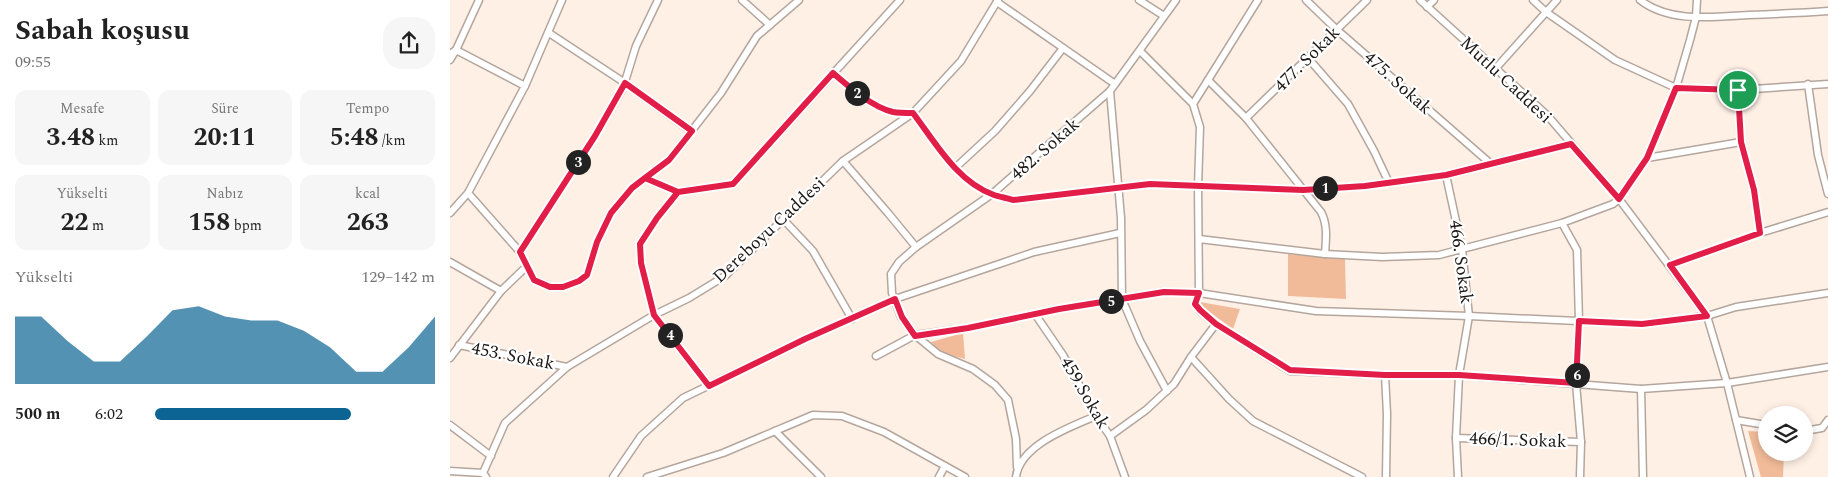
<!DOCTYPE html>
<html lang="tr">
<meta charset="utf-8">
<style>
body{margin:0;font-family:Spectral,serif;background:#f6f6f6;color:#222;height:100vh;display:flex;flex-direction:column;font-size:19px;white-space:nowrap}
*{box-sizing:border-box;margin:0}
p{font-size:16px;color:#767676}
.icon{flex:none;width:28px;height:28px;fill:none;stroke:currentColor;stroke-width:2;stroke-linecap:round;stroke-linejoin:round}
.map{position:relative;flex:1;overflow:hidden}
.drawer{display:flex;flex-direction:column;background:#fff;width:450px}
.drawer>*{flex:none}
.buttons{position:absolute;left:1308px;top:406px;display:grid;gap:10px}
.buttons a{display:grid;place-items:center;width:55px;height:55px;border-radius:50%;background:#fff;box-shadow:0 2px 8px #0003;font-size:25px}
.pin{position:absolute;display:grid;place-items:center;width:42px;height:42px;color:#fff;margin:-21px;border:2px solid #fff;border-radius:50%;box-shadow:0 1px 5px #0007}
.km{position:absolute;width:25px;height:25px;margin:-12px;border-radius:50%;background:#222;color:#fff;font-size:14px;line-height:25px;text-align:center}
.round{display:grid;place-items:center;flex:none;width:52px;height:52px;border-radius:20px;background:#f6f6f6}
.head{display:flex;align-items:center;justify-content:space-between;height:85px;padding:0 15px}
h1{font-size:28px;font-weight:700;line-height:38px}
.figures{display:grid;grid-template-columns:repeat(3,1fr);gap:8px;height:85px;padding:5px 15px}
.figures div{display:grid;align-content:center;border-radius:12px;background:#f6f6f6;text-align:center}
.figures b{font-size:25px;font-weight:700}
.figures small{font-size:14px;font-weight:400}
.figures p{font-size:14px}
.chart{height:140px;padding:10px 15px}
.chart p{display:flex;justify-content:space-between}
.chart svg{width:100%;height:90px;margin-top:5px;fill:#0c6495;opacity:.7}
ul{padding:0 15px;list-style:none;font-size:16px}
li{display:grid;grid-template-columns:80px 60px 1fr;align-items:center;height:38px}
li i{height:12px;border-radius:6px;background:#0c6495}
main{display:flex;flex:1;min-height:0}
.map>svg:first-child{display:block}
</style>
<main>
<section class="drawer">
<div class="head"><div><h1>Sabah koşusu</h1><p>09:55</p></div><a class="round"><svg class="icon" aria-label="share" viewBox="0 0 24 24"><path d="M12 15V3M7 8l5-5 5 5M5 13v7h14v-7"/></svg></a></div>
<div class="figures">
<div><p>Mesafe</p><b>3.48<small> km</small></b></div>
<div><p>Süre</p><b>20:11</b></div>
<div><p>Tempo</p><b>5:48<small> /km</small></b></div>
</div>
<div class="figures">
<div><p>Yükselti</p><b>22<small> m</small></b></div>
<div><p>Nabız</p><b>158<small> bpm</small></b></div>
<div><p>kcal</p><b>263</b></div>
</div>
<div class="chart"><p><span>Yükselti</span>129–142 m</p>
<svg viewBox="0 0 160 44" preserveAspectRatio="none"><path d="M0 44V11L10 11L20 23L30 33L40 33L50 21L60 8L70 6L80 11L90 13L100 13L110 18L120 26L130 38L140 38L150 26L160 11V44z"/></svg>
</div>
<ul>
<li><b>500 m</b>6:02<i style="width:70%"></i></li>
</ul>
</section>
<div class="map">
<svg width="1378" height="477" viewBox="0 0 1378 477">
<rect width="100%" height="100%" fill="#fff0e6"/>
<!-- green -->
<g fill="#f1bb99">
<path d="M838,254L895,259L896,299L838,296Z"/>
<path d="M750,302L790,309L783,329L751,306Z"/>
<path d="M513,333L515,359C504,356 489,353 481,342Z"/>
<path d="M1298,431L1316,432V452L1334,453L1333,477H1311Z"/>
</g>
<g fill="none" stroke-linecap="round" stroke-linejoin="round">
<defs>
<g id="minor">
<path d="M292,0L320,25"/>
<path d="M689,0L714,16"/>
<path d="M856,0L886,29L1041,164"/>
<path d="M970,0L1097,115L1169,199L1257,316L1277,383L1300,477"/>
<path d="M1083,0L1096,12L1165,60L1226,88L1288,90L1378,84"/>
<path d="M1190,0C1219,23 1263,17 1298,15C1325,14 1351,13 1378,11"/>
<path d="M547,2L665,84"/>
<path d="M977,7L984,0"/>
<path d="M99,33L175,83L241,131"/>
<path d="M690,51L743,104L750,127L748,186L749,293L745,304L750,311L766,324L840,371L935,375H1009L1191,389L1277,383L1378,367"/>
<path d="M0,54L6,50L75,86"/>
<path d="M858,58L898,104L924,151L939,183"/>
<path d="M0,60L6,50L29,0"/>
<path d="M1046,68L1107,0"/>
<path d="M383,73C399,87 422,107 443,112C449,113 456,113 463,113C485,142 507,182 544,195C550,197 557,198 563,200L700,184L853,190L915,186L996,175"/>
<path d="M758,80L796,118L871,212C878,225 876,239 875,254"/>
<path d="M1358,84L1368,155L1378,194"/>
<path d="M1288,90L1291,142L1304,190L1310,233"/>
<path d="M660,91L671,218L672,299L690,341L717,391"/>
<path d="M743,104L808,0"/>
<path d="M796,118L917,0"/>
<path d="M1197,158L1291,142"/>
<path d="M393,161L438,213L466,247"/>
<path d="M505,168L545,131L580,91L613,48"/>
<path d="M195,178L228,192L283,184L450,0"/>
<path d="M228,192L207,218L190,244L191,263L204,315L259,386"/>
<path d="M18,193L70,252L84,280L101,287H113L129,281L137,275L147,242L161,213L182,188L219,160L271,93L307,36L349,0"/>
<path d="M0,213L18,193L75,86L112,0"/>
<path d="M333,219L363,251L402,319"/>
<path d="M1112,223L1127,250L1129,321L1126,383L1131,442L1130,477"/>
<path d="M749,239L875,254L932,257L989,255L1112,223L1163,204L1169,199L1197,158L1226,88L1240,40L1246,17L1247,0"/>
<path d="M70,252L145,136L173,88L186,46L208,0"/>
<path d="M0,262L51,291"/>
<path d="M1220,265L1310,233L1378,212"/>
<path d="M585,314L613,355L646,416L660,436L675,477"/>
<path d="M9,345L117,367"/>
<path d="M426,356L465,335L518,328L609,309L713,292L749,293L866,311L1019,316L1192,324L1257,316L1286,307L1378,293"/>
<path d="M741,357L779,399L803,421L912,477"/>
<path d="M0,358L51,291L77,266"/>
<path d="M935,375L937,414L936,477"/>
<path d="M1191,389L1193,477"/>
<path d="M1286,420L1316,425"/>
<path d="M0,425L41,456"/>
<path d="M325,431L371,477"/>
<path d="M1354,431L1372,428L1378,420"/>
<path d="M660,436L696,410L724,384L741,357L766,324"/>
<path d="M1006,438L1131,442"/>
<path d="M567,467L566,439L558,400L545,385L523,369L488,354L465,335L451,317L442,293L441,274L449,262L466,247L542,194L660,91L726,0"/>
<path d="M0,471L33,473"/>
<path d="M36,477L33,473L55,423L117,367L204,315L239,298L275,276L393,161L463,113L511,61L548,0"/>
<path d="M163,477L191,436L233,398L355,339L445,299L552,263L584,252L670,233"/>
<path d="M197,477L273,453L363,415L392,416L434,432L515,477"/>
<path d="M489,477L495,466"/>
<path d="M566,477C570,445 620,427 646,416"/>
<path d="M1008,477L1006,438L1009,375L1019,316L1012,249L996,175L1121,144"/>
</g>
</defs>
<!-- minor casing -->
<use href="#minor" stroke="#b4a69d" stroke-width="9"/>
<!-- minor -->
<use href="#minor" stroke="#fff" stroke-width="6"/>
</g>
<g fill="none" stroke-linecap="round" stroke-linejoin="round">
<defs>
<path id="route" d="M1288,90L1226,88L1197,158L1169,199L1121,144L996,175L915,186L853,190L700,184L563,200C557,198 550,197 544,195C507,182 485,142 463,113C456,113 449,113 443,112C422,107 399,87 383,73L283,184L228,192L195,178L219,160L242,131L175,83L145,136L70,252L84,280L100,287H113L129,281L137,275L147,242L161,213L182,188L195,178L228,192L207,218L190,244L191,263L204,315L259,386L355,339L445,299L452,317L465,336L518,328L609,309L714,292L749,293L745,304L750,310L766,324L840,370L935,375H1009L1126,383L1129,321L1192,324L1257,316L1220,265L1310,233L1304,190L1291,142L1288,90"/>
</defs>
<!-- route casing -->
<use href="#route" stroke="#fff" stroke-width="10"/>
<!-- route -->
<use href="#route" stroke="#e11d48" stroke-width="6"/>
</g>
<g text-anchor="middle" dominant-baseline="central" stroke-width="4.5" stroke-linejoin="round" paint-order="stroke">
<!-- street labels -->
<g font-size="18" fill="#1c1714" stroke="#fff">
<text transform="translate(857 59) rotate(-45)">477. Sokak</text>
<text transform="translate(1056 80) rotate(43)">Mutlu Caddesi</text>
<text transform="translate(948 83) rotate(42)">475. Sokak</text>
<text transform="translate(595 149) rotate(-41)">482. Sokak</text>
<text transform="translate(319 230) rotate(-43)">Dereboyu Caddesi</text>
<text transform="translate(1011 262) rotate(82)">466. Sokak</text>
<text transform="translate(63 356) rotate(11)">453. Sokak</text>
<text transform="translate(635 393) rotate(60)">459.Sokak</text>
<text transform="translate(1068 440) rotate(2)">466/1. Sokak</text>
</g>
</g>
</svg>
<div class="buttons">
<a><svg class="icon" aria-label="layers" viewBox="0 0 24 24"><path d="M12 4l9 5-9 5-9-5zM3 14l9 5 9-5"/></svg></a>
</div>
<div class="pin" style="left:1288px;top:90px;background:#1e9e55"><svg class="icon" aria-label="arrive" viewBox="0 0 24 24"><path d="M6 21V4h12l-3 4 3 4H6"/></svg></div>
<b class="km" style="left:875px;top:188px">1</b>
<b class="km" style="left:407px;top:93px">2</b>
<b class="km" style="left:128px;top:162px">3</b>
<b class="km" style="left:220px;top:335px">4</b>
<b class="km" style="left:661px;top:301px">5</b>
<b class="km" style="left:1127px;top:375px">6</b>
</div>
</main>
